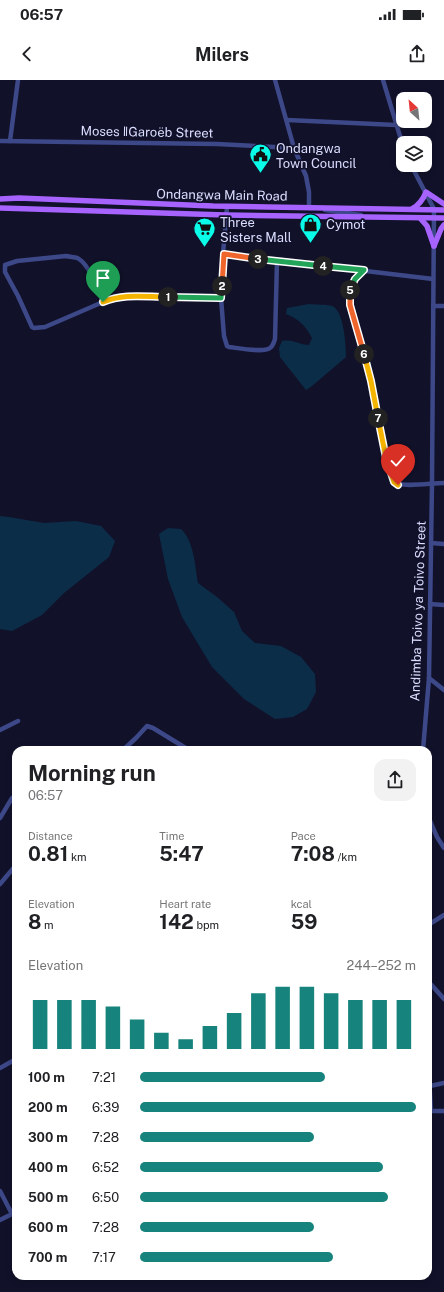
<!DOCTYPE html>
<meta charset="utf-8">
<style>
body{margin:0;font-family:"Public Sans",sans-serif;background:#f2f2f2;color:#202124;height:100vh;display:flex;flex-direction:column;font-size:15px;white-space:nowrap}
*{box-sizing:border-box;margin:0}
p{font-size:13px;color:#757577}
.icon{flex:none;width:22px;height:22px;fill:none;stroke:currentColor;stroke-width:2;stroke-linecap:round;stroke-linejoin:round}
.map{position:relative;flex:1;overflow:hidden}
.details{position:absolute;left:12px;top:666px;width:420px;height:534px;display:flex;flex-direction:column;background:#fff;border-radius:12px;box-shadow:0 2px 6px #0003}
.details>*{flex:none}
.needle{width:26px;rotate:333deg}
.fabs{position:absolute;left:396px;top:12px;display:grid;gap:8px}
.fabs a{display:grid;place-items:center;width:36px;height:36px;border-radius:8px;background:#fff;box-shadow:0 2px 6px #0003;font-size:20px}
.pin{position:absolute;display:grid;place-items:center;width:34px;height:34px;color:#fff;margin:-41px -17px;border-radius:50% 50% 50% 0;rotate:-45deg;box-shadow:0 0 4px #0007}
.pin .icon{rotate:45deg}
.km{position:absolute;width:20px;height:20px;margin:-10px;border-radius:50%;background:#222;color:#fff;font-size:11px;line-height:20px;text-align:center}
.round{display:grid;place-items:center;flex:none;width:42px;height:42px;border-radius:12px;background:#f2f2f2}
.headline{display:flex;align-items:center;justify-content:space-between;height:68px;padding:0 16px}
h1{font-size:22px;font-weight:700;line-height:30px}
.figures{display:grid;grid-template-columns:repeat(3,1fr);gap:6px;height:68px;padding:4px 16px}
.figures div{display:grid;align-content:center}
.figures b{font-size:20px;font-weight:700}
.figures small{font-size:11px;font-weight:400}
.figures p{font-size:11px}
.chart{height:112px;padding:8px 16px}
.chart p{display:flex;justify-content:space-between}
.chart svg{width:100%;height:72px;margin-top:4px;stroke:#16837c;stroke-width:6}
ul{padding:0 16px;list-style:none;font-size:13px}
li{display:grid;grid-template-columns:64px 48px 1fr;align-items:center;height:30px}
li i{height:10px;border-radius:5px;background:#16837c}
.status{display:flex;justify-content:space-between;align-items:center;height:28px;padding:0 20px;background:#fff;direction:ltr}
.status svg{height:11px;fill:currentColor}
header{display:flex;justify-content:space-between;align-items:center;height:52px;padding:0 16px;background:#fff;font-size:18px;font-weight:700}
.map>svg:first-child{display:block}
</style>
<div class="status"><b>06:57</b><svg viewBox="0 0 49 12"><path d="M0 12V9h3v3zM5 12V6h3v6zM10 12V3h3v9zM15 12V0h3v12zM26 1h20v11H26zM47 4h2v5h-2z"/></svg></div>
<header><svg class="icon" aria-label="back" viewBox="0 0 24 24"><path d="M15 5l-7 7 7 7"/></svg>Milers<svg class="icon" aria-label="share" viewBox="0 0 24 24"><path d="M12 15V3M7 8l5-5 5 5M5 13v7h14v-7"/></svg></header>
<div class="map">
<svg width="444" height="1212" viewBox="0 0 444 1212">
<rect width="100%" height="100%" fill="#11112a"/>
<!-- water -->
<g fill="#0c2d48">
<path d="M309,224C316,225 326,224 332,226C344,230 346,266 346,277L312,306L306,310L280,277L279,268L282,261C295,259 298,265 309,265L312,258C306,246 299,239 286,234L287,228Z"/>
<path d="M0,436L9,437L44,443L76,441L101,446L115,461L109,477L64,513L42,535L12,551L0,549Z"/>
<path d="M168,448L181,449C194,461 195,486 198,503L217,517L234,532L242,551L255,563L281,566L301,577L315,594L316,612L307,629L293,637L275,639L244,619L212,587L182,537L168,499L159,454Z"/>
</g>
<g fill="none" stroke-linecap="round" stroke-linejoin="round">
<!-- minor -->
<g stroke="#3d4888" stroke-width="4.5">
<path d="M275,0L294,68L306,96L309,112V128H312"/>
<path d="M383,0L403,66"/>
<path d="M287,40L396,45"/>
<path d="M0,61L217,64L294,68"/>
<path d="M10,61L18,0"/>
<path d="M411,85L434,129L432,403L429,598L423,670"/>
<path d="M227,127L223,174L433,199"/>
<path d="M325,130L361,135"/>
<path d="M66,176C70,177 76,177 79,179C90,186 98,210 103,222L45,247L34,248L32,247L18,216L5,192V185L17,181Z"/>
<path d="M364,190C351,202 349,207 350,225L371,301L386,378L394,402C403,408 431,403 444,403"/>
<path d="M221,218L223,174"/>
<path d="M103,222C122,214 138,217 159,217C180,217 200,218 221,218L224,256L227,266L229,267C238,268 263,273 270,268C273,266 274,262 275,259L277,181"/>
<path d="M433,226H444"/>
<path d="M431,463L444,464"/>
<path d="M430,524L444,525"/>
<path d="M429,598L444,610"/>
<path d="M0,650L18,641"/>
<path d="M123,670L136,658L147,646L153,648L189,670"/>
<path d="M428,736L437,757L444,768"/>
<path d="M0,738L12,718L16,716"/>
<path d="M0,804L16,785"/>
<path d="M428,845L444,835"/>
<path d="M428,901L444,919"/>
<path d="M428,978L431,1031H444"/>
<path d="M0,988L16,979"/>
<path d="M430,1006L444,1003"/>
<path d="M0,1111L12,1134L0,1140"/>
</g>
<!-- major -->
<g stroke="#a763fd" stroke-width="5.5">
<path d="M0,119L19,118L213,126L444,130"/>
<path d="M0,128L226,135L444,138"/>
<path d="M412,129C419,125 423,120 426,112L444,124"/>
<path d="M420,138L427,146L434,166"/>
<path d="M434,166L441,149L444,145"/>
</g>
</g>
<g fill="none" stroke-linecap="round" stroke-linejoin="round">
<defs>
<path id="split-1" d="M103,222C124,213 146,217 168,217"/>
<path id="split-2" d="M168,217L221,218L222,206"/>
<path id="split-3" d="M222,206L224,174L258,179"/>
<path id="split-4" d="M258,179L323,186"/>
<path id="split-5" d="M323,186L364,190L355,199L350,210"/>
<path id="split-6" d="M350,210V225L364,274"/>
<path id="split-7" d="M364,274L371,301L378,338"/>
<path id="split-8" d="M378,338L386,378L394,402L398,405"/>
</defs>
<!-- split-1 casing -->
<use href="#split-1" stroke="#fff" stroke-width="8"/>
<!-- split-2 casing -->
<use href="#split-2" stroke="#fff" stroke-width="8"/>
<!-- split-3 casing -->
<use href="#split-3" stroke="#fff" stroke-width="8"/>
<!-- split-4 casing -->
<use href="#split-4" stroke="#fff" stroke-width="8"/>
<!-- split-5 casing -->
<use href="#split-5" stroke="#fff" stroke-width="8"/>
<!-- split-6 casing -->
<use href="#split-6" stroke="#fff" stroke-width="8"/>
<!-- split-7 casing -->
<use href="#split-7" stroke="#fff" stroke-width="8"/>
<!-- split-8 casing -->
<use href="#split-8" stroke="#fff" stroke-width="8"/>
<!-- split-1 -->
<use href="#split-1" stroke="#f5b400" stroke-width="5"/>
<!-- split-2 -->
<use href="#split-2" stroke="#22a559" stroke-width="5"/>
<!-- split-3 -->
<use href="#split-3" stroke="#f0652b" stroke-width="5"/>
<!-- split-4 -->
<use href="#split-4" stroke="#22a559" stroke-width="5"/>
<!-- split-5 -->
<use href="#split-5" stroke="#22a559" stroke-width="5"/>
<!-- split-6 -->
<use href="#split-6" stroke="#f0652b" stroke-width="5"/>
<!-- split-7 -->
<use href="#split-7" stroke="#f5b400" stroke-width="5"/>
<!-- split-8 -->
<use href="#split-8" stroke="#f5b400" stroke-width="5"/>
</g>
<!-- icons -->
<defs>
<symbol id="civic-pin" viewBox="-11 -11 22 30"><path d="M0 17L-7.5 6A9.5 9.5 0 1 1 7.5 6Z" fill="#0afbe7" stroke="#11112a"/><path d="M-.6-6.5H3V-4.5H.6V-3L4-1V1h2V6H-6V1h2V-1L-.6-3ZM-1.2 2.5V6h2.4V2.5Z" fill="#111"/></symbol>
<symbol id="shop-pin" viewBox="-11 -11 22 30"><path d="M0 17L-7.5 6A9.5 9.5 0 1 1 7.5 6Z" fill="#0afbe7" stroke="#11112a"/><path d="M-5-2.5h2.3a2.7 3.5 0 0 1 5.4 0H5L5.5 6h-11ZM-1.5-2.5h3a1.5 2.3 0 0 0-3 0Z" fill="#111"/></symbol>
<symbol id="supermarket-pin" viewBox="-11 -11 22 30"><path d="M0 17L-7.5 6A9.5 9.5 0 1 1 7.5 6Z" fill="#0afbe7" stroke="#11112a"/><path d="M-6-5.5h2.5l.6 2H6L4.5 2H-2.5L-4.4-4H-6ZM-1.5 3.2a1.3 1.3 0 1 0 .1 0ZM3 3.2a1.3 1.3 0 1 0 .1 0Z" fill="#111"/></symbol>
</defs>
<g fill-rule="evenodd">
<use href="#civic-pin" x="248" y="62" width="25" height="34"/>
<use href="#shop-pin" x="298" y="132" width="25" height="34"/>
<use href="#supermarket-pin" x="192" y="136" width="25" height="34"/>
</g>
<g text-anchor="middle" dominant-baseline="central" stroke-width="3.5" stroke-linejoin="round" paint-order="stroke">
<!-- street labels -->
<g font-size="13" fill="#daddfe" stroke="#11112a">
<text transform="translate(147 52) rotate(1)">Moses ǁGaroëb Street</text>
<text transform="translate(222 115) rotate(1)">Ondangwa Main Road</text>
<text transform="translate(418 531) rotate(-88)">Andimba Toivo ya Toivo Street</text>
</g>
<!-- poi labels -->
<g font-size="13" fill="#daddfe" stroke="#11112a" text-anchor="start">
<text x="276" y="68">Ondangwa<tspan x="276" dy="15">Town Council</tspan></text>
<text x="220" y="142">Three<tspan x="220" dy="15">Sisters Mall</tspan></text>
<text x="326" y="144">Cymot</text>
</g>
</g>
</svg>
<div class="fabs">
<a><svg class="needle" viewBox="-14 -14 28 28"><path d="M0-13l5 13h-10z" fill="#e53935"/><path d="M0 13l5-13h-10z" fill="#757577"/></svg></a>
<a><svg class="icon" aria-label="layers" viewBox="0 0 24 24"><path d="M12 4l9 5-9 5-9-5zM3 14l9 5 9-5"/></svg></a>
</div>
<div class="pin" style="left:103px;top:222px;background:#1e9e55"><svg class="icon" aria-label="arrive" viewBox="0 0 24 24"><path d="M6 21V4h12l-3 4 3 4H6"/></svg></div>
<div class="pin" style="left:398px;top:405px;background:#d93025"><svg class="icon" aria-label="check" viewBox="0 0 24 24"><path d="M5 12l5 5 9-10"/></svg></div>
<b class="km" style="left:168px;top:217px">1</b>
<b class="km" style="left:222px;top:206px">2</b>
<b class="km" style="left:258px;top:179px">3</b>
<b class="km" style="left:323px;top:186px">4</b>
<b class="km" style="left:350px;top:210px">5</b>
<b class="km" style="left:364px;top:274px">6</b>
<b class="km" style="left:378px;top:338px">7</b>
<section class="details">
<div class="headline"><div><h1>Morning run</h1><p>06:57</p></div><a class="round"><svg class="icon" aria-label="share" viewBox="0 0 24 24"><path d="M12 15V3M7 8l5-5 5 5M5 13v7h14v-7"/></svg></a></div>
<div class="figures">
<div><p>Distance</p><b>0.81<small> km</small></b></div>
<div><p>Time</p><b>5:47</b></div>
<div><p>Pace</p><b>7:08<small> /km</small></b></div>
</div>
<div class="figures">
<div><p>Elevation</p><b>8<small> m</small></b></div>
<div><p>Heart rate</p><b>142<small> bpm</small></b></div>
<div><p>kcal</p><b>59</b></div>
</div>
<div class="chart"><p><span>Elevation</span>244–252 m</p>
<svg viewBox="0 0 160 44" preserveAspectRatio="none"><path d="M5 44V14M15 44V14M25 44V14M35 44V18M45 44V26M55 44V34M65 44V38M75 44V30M85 44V22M95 44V10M105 44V6M115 44V6M125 44V10M135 44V14M145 44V14M155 44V14"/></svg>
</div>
<ul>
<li><b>100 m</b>7:21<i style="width:67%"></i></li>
<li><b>200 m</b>6:39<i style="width:100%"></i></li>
<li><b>300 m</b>7:28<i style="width:63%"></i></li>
<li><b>400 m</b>6:52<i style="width:88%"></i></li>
<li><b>500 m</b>6:50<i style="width:90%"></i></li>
<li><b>600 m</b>7:28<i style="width:63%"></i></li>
<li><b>700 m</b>7:17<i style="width:70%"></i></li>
</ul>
</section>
</div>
